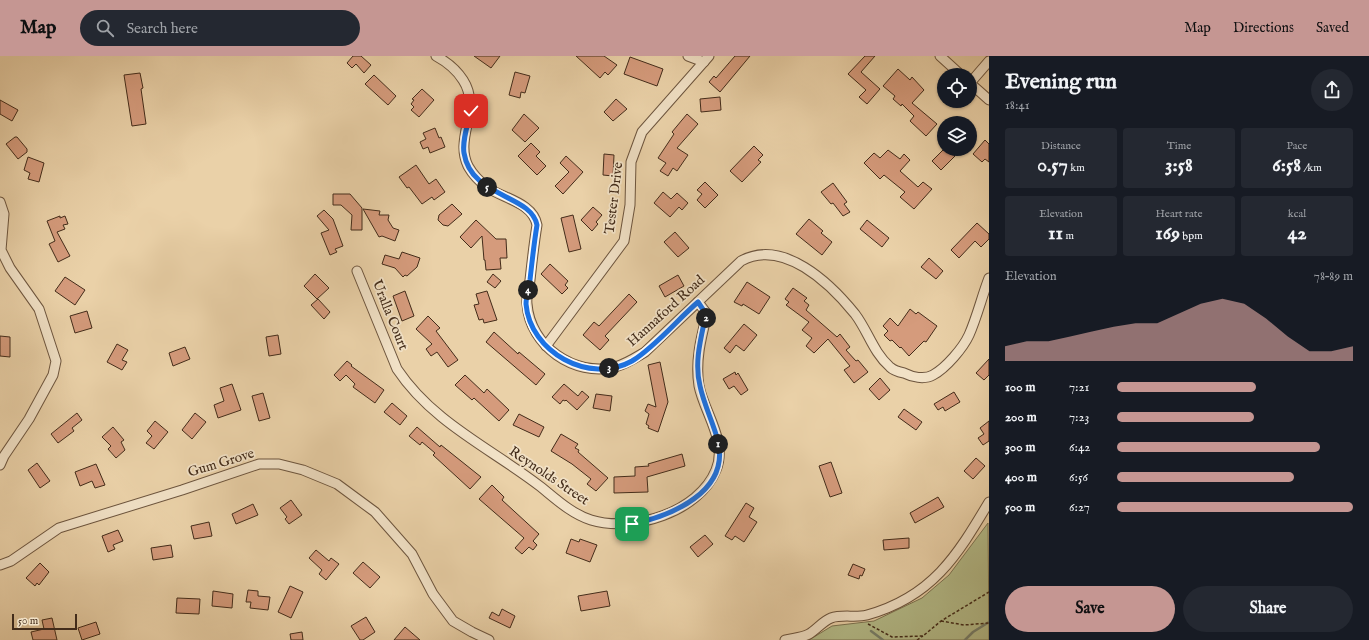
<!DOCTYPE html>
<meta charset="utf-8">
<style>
body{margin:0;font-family:"IM FELL English",serif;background:#242831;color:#f1f3f6;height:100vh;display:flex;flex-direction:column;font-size:15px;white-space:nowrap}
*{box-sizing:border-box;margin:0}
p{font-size:13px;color:#9ea1a6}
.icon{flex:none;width:22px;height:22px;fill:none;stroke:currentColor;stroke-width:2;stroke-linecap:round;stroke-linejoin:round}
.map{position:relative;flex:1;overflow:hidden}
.sheet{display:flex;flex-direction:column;background:#171b24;width:380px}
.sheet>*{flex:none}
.tools{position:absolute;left:937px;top:12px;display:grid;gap:8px}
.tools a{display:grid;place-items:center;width:40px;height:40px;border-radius:50%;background:#171b24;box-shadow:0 1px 3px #0004;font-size:20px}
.scale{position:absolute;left:12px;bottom:10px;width:65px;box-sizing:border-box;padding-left:4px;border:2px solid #432c1a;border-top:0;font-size:11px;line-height:14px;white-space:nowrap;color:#432c1a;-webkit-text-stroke:3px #f1e1c6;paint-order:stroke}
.pin{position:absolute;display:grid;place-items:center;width:34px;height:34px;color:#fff;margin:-17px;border-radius:8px;box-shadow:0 2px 6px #0006}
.km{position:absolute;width:20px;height:20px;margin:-10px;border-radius:50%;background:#222;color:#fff;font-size:11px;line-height:20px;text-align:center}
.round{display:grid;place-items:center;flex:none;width:42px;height:42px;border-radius:21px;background:#242831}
.head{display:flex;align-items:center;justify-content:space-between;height:68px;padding:0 16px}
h1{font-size:22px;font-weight:800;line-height:30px}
.figures{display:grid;grid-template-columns:repeat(3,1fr);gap:6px;height:68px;padding:4px 16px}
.figures div{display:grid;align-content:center;border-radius:4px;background:#242831;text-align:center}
.figures b{font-size:20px;font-weight:800}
.figures small{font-size:11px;font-weight:400}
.figures p{font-size:11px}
.chart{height:112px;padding:8px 16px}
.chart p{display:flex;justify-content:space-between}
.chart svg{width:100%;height:72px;margin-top:4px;fill:#c59692;opacity:.7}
.action{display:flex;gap:8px;margin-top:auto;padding:8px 16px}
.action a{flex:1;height:46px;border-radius:24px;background:#c59692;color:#111;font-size:16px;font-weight:800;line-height:46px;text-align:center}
.action a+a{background:#242831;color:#f1f3f6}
ul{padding:0 16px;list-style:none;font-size:13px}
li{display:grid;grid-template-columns:64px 48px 1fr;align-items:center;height:30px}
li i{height:10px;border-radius:5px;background:#c59692}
header{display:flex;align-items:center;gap:24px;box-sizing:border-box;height:56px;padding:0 20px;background:#c59692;color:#111}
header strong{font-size:19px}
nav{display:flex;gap:22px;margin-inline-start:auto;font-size:14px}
.search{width:280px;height:36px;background:#242831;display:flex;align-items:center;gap:10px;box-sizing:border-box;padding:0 14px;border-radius:22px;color:#9ea1a6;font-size:15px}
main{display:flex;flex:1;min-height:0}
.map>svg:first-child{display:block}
</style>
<header>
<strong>Map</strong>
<div class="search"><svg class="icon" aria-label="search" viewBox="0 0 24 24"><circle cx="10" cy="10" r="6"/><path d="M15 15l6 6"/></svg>Search here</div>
<nav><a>Map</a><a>Directions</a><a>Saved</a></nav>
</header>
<main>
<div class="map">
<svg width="989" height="584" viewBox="0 0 989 584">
<rect width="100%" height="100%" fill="#ead1a8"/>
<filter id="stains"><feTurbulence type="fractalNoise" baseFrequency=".005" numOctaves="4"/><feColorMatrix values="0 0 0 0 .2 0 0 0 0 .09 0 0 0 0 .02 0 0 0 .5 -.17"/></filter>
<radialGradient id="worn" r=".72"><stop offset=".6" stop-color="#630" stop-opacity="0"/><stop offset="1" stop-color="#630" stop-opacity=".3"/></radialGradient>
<!-- green -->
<path fill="#b4bc8a" stroke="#7c7452" d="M988,467L989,584H809L832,570L874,565L922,542L949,519Z"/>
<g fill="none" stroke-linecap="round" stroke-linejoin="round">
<!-- stream -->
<g stroke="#77806c" stroke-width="2.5">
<path d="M871,575L883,584"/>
<path d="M965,584L973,576L989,566"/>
</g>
</g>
<!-- building -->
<g fill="#d59b7c" stroke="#432c1a">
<path d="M353,0H361L371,9L364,17L356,8L352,12L347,7Z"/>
<path d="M474,0H500L491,12Z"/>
<path d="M576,0H604L617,9L608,19L605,16L600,22Z"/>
<path d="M735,0H750L720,36L709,26L714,20L716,22Z"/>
<path d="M865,0H875L861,16L880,33L867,48L859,41L866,34L848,18Z"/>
<path d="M630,1L663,13L657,30L624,18Z"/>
<path d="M898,13L910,24L912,21L924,34L912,47L937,68L926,80L910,65L914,60L902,48L901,50L893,43L895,40L883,30Z"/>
<path d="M515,16L530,20L525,37L521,36L520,42L509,39Z"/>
<path d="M140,17L143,32L141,33L146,68L132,70L124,19Z"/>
<path d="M374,19L396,40L388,49L365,28Z"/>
<path d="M422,33L434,44L419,61L411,54L414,51L411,48L414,44L412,43Z"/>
<path d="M720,41L721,54L701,56L700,43Z"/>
<path d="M616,43L627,53L613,65L604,56Z"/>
<path d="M0,44L18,54L12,65L0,58Z"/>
<path d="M524,58L539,72L525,86L512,74Z"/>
<path d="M687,58L698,68L677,92L688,99L677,115L673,112L668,120L660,115L666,107L658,102L674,78L672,76Z"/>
<path d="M435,72L439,82L441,81L445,91L430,97L428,91L423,93L420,86L426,83L423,77Z"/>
<path d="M15,81H17L27,93V96L18,103L6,88Z"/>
<path d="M985,84L989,88V106L985,103L982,106L973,98Z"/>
<path d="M531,87L540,96L536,100L546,110L537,119L518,100Z"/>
<path d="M754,90L763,99L758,104L761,106L742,126L730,115Z"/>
<path d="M944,93H948L955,100L941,114L932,105Z"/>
<path d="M888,94L900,103L904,98L910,104L900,115L918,131L923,126L932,133L914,153L900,141L905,136L884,119L880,123L864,107L874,97L880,102Z"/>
<path d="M604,98L614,99L613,120L603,119Z"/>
<path d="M566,100L583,116L563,138L555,130L569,116L560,107Z"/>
<path d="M28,101L44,107L39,126L28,123L30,117L24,114Z"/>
<path d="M416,109L429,128L436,123L445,136L434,144L432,141L422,148L409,131L407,132L399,121Z"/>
<path d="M705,126L718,139L705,152L697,144L702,138L697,134Z"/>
<path d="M833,127L847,146L844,148L850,156L843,160L833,147L831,148L821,136Z"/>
<path d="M663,136L671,143L677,137L688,147L682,154L679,151L670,161L654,147Z"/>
<path d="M333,138H350L362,152V174H351L352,159L341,149H333Z"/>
<path d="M452,148L462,158L448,170L443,169L438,164L439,159Z"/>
<path d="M593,151L602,159L596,166L598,168L592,175L581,164Z"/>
<path d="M363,153L380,155L379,159H389L388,164L393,172L399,174L395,185L382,180L379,181Z"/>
<path d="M324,154L333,163L343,190L335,193L337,196L330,199L321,177L329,174L317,160Z"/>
<path d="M573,159L581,193L569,196L561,162Z"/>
<path d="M60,160V162L65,160L68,168L63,169L65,173L57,176L70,200L58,206L49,188L55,185L47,165Z"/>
<path d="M809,163L823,175L821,177L832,186L822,199L796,178Z"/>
<path d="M476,164L496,183H506L507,202H500L501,213L486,214L485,204H484L482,180L471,192L460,181Z"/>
<path d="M867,164L889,182L882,191L860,173Z"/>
<path d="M977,167L989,178V183L981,191L975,185L959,202L951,194Z"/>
<path d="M675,176L689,192L678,201L664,186Z"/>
<path d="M402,196L420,202L417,211L407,220L405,219L403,221L395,212L382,208L385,199L399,203Z"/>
<path d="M929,202L943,215L936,223L921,211Z"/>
<path d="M550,208L568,225L565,229L568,232L562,238L541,218Z"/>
<path d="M315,218L329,232L317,243L304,230Z"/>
<path d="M493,218L501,225L495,232L487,226Z"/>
<path d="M678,219L684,230L665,241L659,230Z"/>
<path d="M65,221L85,234L75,249L55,235Z"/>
<path d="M747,226L770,241L759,258L743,248L742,250L734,246Z"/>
<path d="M793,232L807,242L804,245L809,249L806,254L837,281L840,278L850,291L846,294L856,305L858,304L868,316L854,327L844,314L850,310L828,283L814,297L806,290L812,282L802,274L809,266L786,249L789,246L785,243Z"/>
<path d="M405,235L414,260L402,265L393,240Z"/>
<path d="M487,235L497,264L484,267L483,263L479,264L474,249L479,248L476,238Z"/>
<path d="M629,238L637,246L605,280L609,284L600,294L583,279L594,266L599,270Z"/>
<path d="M318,243L330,256L324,263L311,249Z"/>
<path d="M910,253L916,258L918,256L937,270L926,286L924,285L909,300L901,291L900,292L892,284L890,285L884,279L888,275L883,270L890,262L898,270Z"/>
<path d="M87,255L92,272L75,277L70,260Z"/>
<path d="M428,260L440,272L436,275L458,304L448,311L437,296L431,300L426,293L432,288L416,273Z"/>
<path d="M744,268L757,279L744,295L736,289L730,297L724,292Z"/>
<path d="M494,276L518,298L519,296L545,318L536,329L486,286Z"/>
<path d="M278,279L281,298L269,300L266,281Z"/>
<path d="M0,280L10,281V301L0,300Z"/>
<path d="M117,288L128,294L122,304L127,306L122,314L107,306Z"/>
<path d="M185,291L190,303L173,310L169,297Z"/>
<path d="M989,303V319L984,324L976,317Z"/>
<path d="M347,305L352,309L351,310L384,334L375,347L353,331L355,328L346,319L340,325L334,319Z"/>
<path d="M660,306L668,346L658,376L648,372L649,370L646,368L649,358L645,355L648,348L656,351L648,309Z"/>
<path d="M735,316L736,319L738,317L748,334L741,339L734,330L729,333L723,323Z"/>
<path d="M465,319L484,337L487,333L509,354L499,365L474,342L472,344L455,329Z"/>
<path d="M880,322L890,334L879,344L869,333Z"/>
<path d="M232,328L241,354L218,362L214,349L224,345L220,332Z"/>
<path d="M564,328L578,340L582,335L589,341L577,354L566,344L565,345L563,344L560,348L552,341Z"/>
<path d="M954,336L960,346L945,355L943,351L938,354L934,348Z"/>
<path d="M263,337L270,362L259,365L252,340Z"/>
<path d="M596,338L612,340L610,355L593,352Z"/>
<path d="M392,347L407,360L400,369L384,356Z"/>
<path d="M904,353L922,366L916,374L898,361Z"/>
<path d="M77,357L82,364L72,372L74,375L58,387L51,378Z"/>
<path d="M195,357L206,366L192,383L182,374Z"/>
<path d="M519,358L544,371L539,381L513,369Z"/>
<path d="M155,365L168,376L154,393L146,387L152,380L147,375Z"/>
<path d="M989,365V385L983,389L978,382L984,378L980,372Z"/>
<path d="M113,371L124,384L121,386L125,394L116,402L108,393L111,390L102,381Z"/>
<path d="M417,371L440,391L441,389L481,421L470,433L433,399L435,397L422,386L420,389L409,380Z"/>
<path d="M561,378L578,388L575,392L579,394L578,396L608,422L596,435L587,428L591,423L572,408L551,395Z"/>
<path d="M682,398L685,410L647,421L648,436L614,437V421L635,420V411L649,410L648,408Z"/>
<path d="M976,402L985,410L973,423L964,415Z"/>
<path d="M831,406L842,437L830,441L819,410Z"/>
<path d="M37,407L50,425L40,432L28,414Z"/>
<path d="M96,408L105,429L95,432L92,425L80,430L75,416Z"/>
<path d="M492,429L504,441L502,444L539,478L533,485L537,489L533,494L529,491L522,498L515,492L524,482L479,443Z"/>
<path d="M938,441L944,451L915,467L910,457Z"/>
<path d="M291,444L302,459L289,468L285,463L287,461L280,452Z"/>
<path d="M746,447L754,452L749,461L757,466L744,486L735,480L732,484L725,480Z"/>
<path d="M253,448L258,459L236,468L232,458Z"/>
<path d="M209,466L212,480L194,483L191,470Z"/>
<path d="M118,474L123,485L113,489L115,493L108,496L102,480Z"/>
<path d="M705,479L713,488L698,501L690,491Z"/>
<path d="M909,482V492L884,494L883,484Z"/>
<path d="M571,483L579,486L580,483L597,489L590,506L566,497Z"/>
<path d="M171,489L173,501L153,504L151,492Z"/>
<path d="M316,494L329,505L331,502L339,508L326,524L319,518L322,514L309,502Z"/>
<path d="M363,506L380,521L370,532L353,517Z"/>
<path d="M40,507L49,516L39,529L37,527L35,530L26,522Z"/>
<path d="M853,508L865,513L862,520L860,519L859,523L848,519Z"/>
<path d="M290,530L303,536L291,562L278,556Z"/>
<path d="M248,534L258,535V540L270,541L268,554L250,552L251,546H246Z"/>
<path d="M213,535L233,538L232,552L212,550Z"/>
<path d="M607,535L610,550L581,555L578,540Z"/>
<path d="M177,542L200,543L199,558L176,557Z"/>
<path d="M502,553L515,560L510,572L489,562L492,556L499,560Z"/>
<path d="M366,561L375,576L363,584H360L351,570Z"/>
<path d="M52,562L57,584H33L31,576L44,573L42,564Z"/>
<path d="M96,566L100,578L82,584L78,572Z"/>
<path d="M405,571L420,584H394Z"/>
<path d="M302,576L303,584H291L290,578Z"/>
</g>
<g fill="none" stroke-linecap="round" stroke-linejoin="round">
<defs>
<g id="minor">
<path d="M436,0C447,6 456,13 463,24C482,53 454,81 468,110C473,119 480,126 488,132C505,143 533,147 537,169C534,187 532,206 530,224C529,231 526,241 527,248C530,290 574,321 615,311C626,308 635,302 645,296L741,205C783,182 830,227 855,258C868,275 873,296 890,311C893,314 899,316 904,317C912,321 924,324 933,319C946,312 963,292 969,279C977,261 982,240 989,222"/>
<path d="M688,0L704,6"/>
<path d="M940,0L961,19"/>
<path d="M989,5L970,27L989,44"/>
<path d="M0,146L4,158L1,194L10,212L39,253L56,305L53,319L29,363L4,400L0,409"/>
<path d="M357,215L397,313C433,367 492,393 541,431C557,444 572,458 591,464C633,477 699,456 716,414C728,386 704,356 699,330C695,305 701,282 707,258L698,246"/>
<path d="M546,290L624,185L630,149L631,106L642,76L709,0"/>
<path d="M0,509L11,505L59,472L182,434L259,408H279L303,414L337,428L375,456L412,498L433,538L453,565L472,576L489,584"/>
<path d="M785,584C792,582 802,582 809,578C816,574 823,565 831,562C842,558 856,562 867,559C932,541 957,500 989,446"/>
</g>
</defs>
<!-- minor casing -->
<use href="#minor" stroke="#6d553e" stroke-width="11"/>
<!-- path -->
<g stroke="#432c1a" stroke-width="1.5" stroke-dasharray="3 2" stroke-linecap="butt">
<path d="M941,565L964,569L989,567"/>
<path d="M868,568L892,581L923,580L941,565L989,536"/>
<path d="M917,584L923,580"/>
</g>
<!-- minor -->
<use href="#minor" stroke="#f1e1c6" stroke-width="9"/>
</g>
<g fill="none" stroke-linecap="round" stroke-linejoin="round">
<defs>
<path id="route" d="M471,55C468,68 462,84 464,97C471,142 531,138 537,169C534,187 532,206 530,224C529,231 526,240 526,248C530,296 589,329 632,305C655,291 677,264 698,246L706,258C701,282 694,306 700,330C704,349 713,366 718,385C730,436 671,460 632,468"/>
</defs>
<!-- route casing -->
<use href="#route" stroke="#fff" stroke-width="8"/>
<!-- route -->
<use href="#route" stroke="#1a73e8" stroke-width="5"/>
</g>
<g text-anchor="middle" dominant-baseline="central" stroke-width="3.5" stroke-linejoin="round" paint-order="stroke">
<!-- street labels -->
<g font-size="14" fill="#432c1a" stroke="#f1e1c6">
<text transform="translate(614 142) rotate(-83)">Tester Drive</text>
<text transform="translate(666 255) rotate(-42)">Hannaford Road</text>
<text transform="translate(390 259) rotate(68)">Uralla Court</text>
<text transform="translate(221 407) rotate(-17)">Gum Grove</text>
<text transform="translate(549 420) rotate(34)">Reynolds Street</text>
</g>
</g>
<rect width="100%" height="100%" filter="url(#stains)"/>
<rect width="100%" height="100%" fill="url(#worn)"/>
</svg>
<div class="tools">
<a><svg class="icon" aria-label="locate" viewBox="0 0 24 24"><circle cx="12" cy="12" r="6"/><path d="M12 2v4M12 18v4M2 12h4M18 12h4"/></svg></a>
<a><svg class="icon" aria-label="layers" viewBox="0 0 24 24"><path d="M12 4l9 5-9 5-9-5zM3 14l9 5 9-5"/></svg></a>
</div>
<div class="scale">50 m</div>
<div class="pin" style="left:632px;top:468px;background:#1e9e55"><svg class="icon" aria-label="arrive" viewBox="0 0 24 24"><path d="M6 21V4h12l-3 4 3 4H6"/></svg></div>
<div class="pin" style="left:471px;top:55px;background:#d93025"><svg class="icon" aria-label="check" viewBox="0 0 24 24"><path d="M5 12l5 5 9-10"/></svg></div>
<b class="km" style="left:718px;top:388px">1</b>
<b class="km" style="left:706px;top:262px">2</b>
<b class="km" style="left:609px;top:312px">3</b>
<b class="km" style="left:528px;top:234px">4</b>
<b class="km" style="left:487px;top:131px">5</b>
</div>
<section class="sheet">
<div class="head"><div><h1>Evening run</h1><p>18:41</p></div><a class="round"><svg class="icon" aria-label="share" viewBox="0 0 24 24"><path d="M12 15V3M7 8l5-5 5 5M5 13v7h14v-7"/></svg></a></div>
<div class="figures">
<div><p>Distance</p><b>0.57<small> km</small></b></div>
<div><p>Time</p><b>3:58</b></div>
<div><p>Pace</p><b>6:58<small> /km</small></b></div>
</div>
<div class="figures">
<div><p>Elevation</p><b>11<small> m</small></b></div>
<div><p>Heart rate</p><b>169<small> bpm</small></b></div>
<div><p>kcal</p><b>42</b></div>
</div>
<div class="chart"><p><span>Elevation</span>78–89 m</p>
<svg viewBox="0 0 160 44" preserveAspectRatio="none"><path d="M0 44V35L10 32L20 32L30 29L40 26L50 23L60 21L70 21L80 15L90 9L100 6L110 9L120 18L130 29L140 38L150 38L160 35V44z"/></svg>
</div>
<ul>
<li><b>100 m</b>7:21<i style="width:59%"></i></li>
<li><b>200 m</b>7:23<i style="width:58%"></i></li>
<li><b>300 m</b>6:42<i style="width:86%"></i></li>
<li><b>400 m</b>6:56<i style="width:75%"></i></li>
<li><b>500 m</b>6:27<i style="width:100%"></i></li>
</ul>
<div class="action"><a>Save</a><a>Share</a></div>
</section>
</main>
